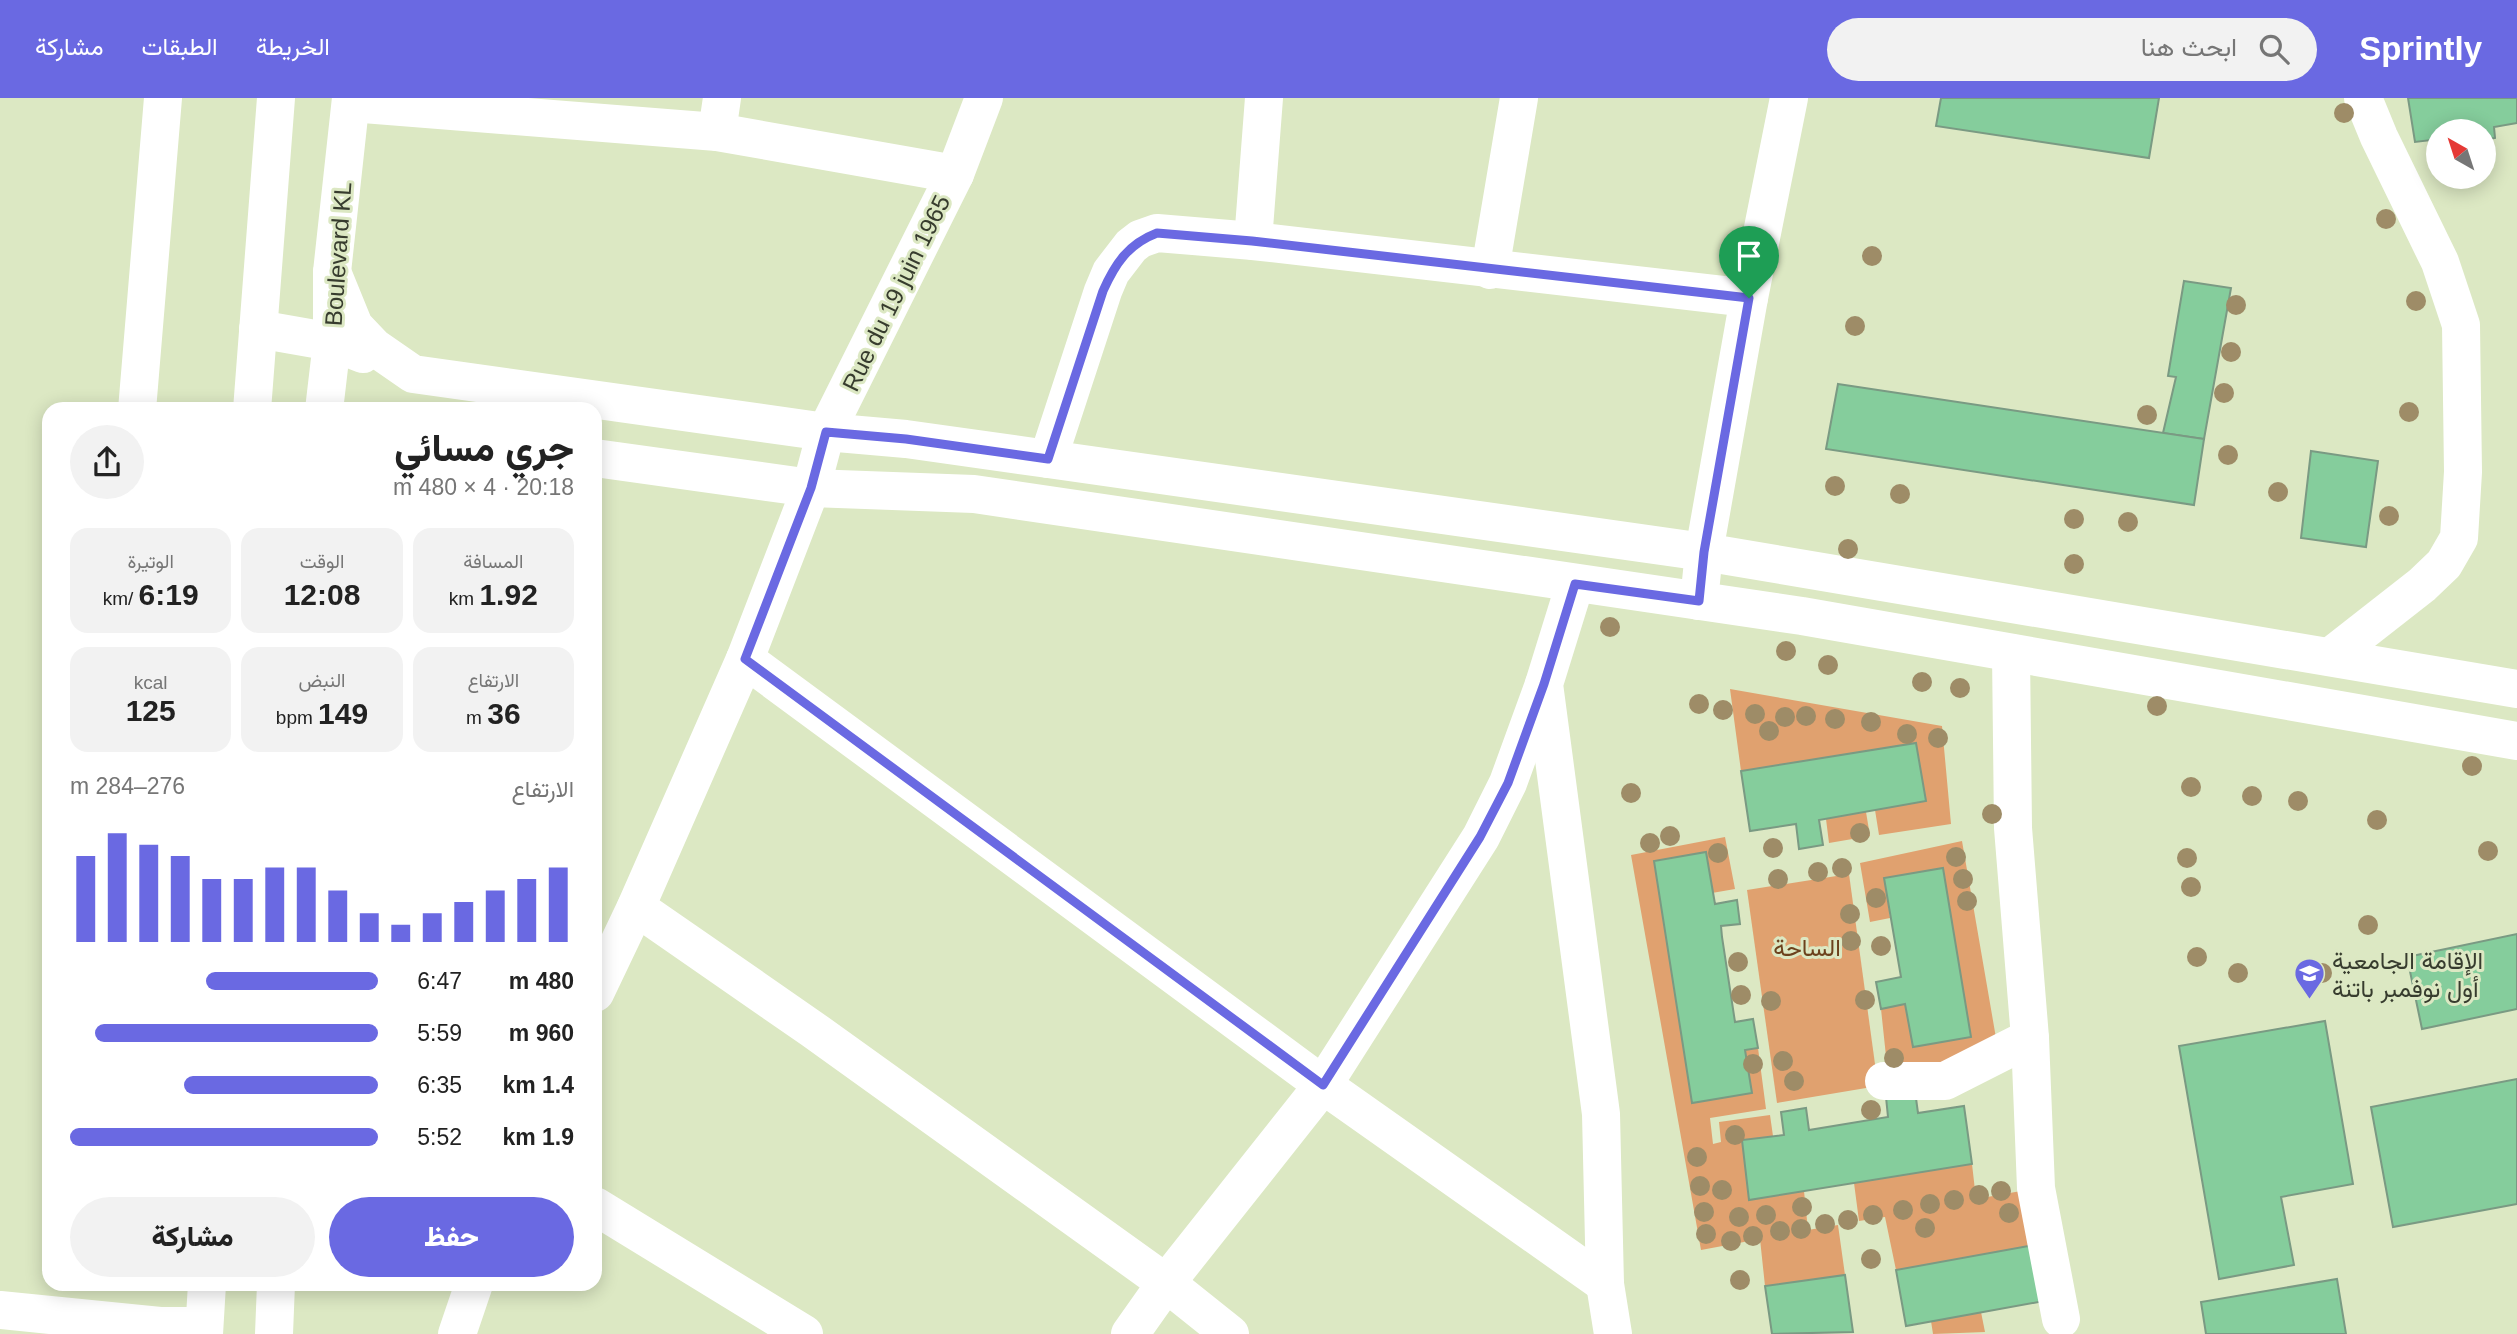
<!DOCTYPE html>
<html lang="ar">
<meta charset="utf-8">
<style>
body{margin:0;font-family:Helvetica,Vazirmatn,sans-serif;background:#f2f2f2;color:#222;direction:rtl;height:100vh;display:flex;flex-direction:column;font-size:26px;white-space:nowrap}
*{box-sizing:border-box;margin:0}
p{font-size:23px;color:#767676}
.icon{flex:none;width:38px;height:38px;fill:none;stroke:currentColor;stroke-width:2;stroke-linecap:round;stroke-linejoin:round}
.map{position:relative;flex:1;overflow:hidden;direction:ltr}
.details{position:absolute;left:42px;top:304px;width:560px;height:889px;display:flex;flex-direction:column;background:#fff;border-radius:21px;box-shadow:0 4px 18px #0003;direction:rtl}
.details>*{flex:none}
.needle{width:46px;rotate:321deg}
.tools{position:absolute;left:2426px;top:21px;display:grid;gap:14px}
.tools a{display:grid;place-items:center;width:70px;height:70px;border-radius:50%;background:#fff;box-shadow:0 4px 18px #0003;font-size:35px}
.pin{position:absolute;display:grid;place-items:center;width:60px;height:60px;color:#fff;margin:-72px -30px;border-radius:50% 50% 50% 0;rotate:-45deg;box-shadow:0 0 7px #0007}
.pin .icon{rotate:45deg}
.round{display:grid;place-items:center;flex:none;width:74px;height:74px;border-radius:37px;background:#f2f2f2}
.head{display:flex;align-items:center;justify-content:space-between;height:119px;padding:0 28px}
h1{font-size:38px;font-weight:800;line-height:52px}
.figures{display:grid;grid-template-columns:repeat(3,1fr);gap:10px;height:119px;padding:7px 28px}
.figures div{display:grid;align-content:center;border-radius:18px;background:#f2f2f2;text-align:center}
.figures b{font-size:30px;font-weight:800}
.figures small{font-size:19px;font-weight:400}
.figures p{font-size:19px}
.chart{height:196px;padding:14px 28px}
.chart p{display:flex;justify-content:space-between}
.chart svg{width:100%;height:126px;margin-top:7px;stroke:#6a69e2;stroke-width:6}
.primary-button{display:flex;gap:14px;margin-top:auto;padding:14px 28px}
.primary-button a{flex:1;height:80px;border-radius:42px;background:#6a69e2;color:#fff;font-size:28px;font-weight:800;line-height:80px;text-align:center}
.primary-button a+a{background:#f2f2f2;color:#222}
ul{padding:0 28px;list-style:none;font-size:23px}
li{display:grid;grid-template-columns:112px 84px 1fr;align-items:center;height:52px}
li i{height:18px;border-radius:9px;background:#6a69e2}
header{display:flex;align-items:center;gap:42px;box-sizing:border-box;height:98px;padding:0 35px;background:#6a69e2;color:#fff}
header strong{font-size:33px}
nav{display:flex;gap:38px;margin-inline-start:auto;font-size:24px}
.search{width:490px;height:63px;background:#f2f2f2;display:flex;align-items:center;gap:18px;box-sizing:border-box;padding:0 24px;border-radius:38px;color:#767676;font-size:26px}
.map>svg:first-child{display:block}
</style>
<header>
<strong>Sprintly</strong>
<div class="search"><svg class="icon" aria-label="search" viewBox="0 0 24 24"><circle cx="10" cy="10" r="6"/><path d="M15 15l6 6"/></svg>ابحث هنا</div>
<nav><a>الخريطة</a><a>الطبقات</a><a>مشاركة</a></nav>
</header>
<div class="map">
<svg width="2517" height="1236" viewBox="0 0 2517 1236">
<rect width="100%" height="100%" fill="#dce8c3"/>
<!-- green -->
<g fill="#e0a16f">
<path d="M1730,591L1942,628L1951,726L1879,737L1875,712L1926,703L1916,645L1741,673Z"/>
<path d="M1866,714L1870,738L1829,745L1826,721Z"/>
<path d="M1725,739L1735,791L1712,795L1706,754L1655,763L1692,1004L1752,995L1745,952L1758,950L1766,1011L1710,1020L1713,1046L1721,1044L1719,1024L1770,1017L1773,1038L1742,1042L1804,1093L1808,1132L1838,1127L1845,1177L1765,1188L1760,1141L1701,1152L1631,757Z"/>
<path d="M1962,743L1996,940L1945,970L1888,977L1881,911L1905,906L1913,949L1971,939L1943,770L1885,780L1890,820L1870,824L1860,765Z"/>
<path d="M1849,776L1878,988L1777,1005L1747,792Z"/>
<path d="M1972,1066L1976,1101L2021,1093L2034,1147L1896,1172L1885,1119L1859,1123L1854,1085Z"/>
<path d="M1981,1214L1985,1234L1933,1236L1931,1223Z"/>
</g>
<!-- building -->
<g fill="#85cd9c" stroke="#7a9a83" stroke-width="2">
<path d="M1941,0H2159L2149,60L1936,28Z"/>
<path d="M2408,0H2517V25L2494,29L2495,40L2483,42V33H2438V49L2432,50L2431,42L2415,44Z"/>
<path d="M2184,183L2231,190L2204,341L2163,335L2176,279L2168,278Z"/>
<path d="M1838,286L2204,341L2194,407L1826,351Z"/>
<path d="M2311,353L2378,363L2366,449L2301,440Z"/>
<path d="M1916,645L1926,703L1819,722L1823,747L1799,751L1796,726L1750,733L1741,673Z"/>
<path d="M1706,754L1715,806L1737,802L1740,826L1721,828L1722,839L1735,924L1753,921L1758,950L1745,952L1752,995L1692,1005L1654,763Z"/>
<path d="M1943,770L1971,939L1913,949L1905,906L1881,911L1876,884L1901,879L1884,780Z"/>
<path d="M2517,836V911L2422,931L2407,859Z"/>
<path d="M2325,923L2353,1086L2281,1099L2294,1167L2219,1181L2179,948Z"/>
<path d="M2517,981V1106L2393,1129L2371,1009Z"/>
<path d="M1915,993L1918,1015L1964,1008L1972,1066L1749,1102L1742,1042L1784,1037L1781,1014L1806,1010L1809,1032L1888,1019L1886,999Z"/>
<path d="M2034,1147L2044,1203L1906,1228L1896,1172Z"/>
<path d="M1845,1177L1853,1234L1772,1236L1765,1188Z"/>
<path d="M2337,1181L2346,1236H2206L2201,1204Z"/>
</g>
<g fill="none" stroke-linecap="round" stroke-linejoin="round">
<!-- street -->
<g stroke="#fff" stroke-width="38">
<path d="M351,5L717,34L955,76"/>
<path d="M717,34L722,0"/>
<path d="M1253,143L1264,0"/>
<path d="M1490,172L1519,0"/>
<path d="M137,312L163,0"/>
<path d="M1048,361L1103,193L1111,174L1131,148L1140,141L1157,135L1253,143L1749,200"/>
<path d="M1575,486L1544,586L1601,1016L1605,1186L1613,1236"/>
<path d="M1699,503L1704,454L1749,200L1789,0"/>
<path d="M2011,555L2013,730L2030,940L2036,1090L2061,1221"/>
<path d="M2330,559L2422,487L2444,466L2459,440L2463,374L2461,227L2440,164L2379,39L2363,0"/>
<path d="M745,561L1323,987L1605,1186"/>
<path d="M636,809L812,931L1166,1185L1230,1236"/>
<path d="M595,895L636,809L745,561L811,390"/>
<path d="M1884,983H1945L2030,940"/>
<path d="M595,1108L804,1236"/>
<path d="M457,1236L474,1186"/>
<path d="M1130,1236L1166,1185L1323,987L1481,739L1508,685L1544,586"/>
</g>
<!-- secondary -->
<g stroke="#fff" stroke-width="38">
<path d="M332,174L354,228L374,249L413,276L826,334L906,341L1048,361L1704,454L2517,591"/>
<path d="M258,231L332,244L363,256"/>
<path d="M595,360L811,390L974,396L1802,518L2517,643"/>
<path d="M811,390L826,334L955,76L984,0"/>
<path d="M0,1212L160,1228H204"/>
</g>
<!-- primary -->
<g stroke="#fff" stroke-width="38">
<path d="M252,312L276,0"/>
<path d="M324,312L332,244V174L351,0"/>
<path d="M204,1236L207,1186"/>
<path d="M274,1236L276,1186"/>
</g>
</g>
<!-- trees -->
<g fill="#9e8c67">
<circle cx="2344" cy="15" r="10"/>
<circle cx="2386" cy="121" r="10"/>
<circle cx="1872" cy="158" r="10"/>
<circle cx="2416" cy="203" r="10"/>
<circle cx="2236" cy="207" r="10"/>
<circle cx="1855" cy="228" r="10"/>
<circle cx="2231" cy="254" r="10"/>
<circle cx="2224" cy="295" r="10"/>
<circle cx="2409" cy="314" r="10"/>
<circle cx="2147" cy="317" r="10"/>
<circle cx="2228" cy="357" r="10"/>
<circle cx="1835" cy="388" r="10"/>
<circle cx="2278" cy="394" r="10"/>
<circle cx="1900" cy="396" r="10"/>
<circle cx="2389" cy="418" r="10"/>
<circle cx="2074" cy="421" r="10"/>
<circle cx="2128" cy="424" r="10"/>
<circle cx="1848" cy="451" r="10"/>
<circle cx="2074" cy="466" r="10"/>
<circle cx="1610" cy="529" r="10"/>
<circle cx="1786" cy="553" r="10"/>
<circle cx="1828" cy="567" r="10"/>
<circle cx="1922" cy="584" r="10"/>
<circle cx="1960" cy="590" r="10"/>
<circle cx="1699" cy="606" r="10"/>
<circle cx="2157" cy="608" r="10"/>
<circle cx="1723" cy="612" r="10"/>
<circle cx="1755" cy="616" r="10"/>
<circle cx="1806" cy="618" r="10"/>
<circle cx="1785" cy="619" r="10"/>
<circle cx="1835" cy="621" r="10"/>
<circle cx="1871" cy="624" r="10"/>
<circle cx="1769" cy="633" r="10"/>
<circle cx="1907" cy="636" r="10"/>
<circle cx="1938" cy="640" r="10"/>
<circle cx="2472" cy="668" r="10"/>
<circle cx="2191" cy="689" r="10"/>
<circle cx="1631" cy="695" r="10"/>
<circle cx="2252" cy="698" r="10"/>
<circle cx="2298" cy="703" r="10"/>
<circle cx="1992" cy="716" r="10"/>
<circle cx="2377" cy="722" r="10"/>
<circle cx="1860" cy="735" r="10"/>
<circle cx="1670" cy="738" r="10"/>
<circle cx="1650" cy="745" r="10"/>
<circle cx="1773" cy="750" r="10"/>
<circle cx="2488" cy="753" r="10"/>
<circle cx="1718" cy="755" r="10"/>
<circle cx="1956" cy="759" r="10"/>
<circle cx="2187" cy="760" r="10"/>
<circle cx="1842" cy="770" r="10"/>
<circle cx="1818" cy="774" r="10"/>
<circle cx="1778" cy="781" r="10"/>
<circle cx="1963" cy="781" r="10"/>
<circle cx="2191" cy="789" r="10"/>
<circle cx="1876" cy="800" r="10"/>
<circle cx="1967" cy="803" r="10"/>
<circle cx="1850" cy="816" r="10"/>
<circle cx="2368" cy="827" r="10"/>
<circle cx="1851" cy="843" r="10"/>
<circle cx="1881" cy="848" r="10"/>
<circle cx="2197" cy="859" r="10"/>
<circle cx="1738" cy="864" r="10"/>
<circle cx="2238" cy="875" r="10"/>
<circle cx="2322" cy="875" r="10"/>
<circle cx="1741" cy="897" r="10"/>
<circle cx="1865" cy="902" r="10"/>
<circle cx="1771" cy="903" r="10"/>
<circle cx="1894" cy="960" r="10"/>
<circle cx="1783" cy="963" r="10"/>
<circle cx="1753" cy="966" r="10"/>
<circle cx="1794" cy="983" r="10"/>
<circle cx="1871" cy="1012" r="10"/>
<circle cx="1735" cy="1037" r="10"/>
<circle cx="1697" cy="1059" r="10"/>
<circle cx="1700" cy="1088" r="10"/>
<circle cx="1722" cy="1092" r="10"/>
<circle cx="2001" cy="1093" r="10"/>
<circle cx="1979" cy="1097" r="10"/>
<circle cx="1954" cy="1102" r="10"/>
<circle cx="1930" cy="1106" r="10"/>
<circle cx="1802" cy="1109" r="10"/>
<circle cx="1903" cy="1112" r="10"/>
<circle cx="1704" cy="1114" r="10"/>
<circle cx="2009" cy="1115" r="10"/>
<circle cx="1766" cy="1117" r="10"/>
<circle cx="1873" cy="1117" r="10"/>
<circle cx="1739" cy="1119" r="10"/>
<circle cx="1848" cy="1122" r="10"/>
<circle cx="1825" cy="1126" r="10"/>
<circle cx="1925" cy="1130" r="10"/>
<circle cx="1801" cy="1131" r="10"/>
<circle cx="1780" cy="1133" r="10"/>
<circle cx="1706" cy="1136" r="10"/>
<circle cx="1753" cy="1138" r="10"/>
<circle cx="1731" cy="1143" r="10"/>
<circle cx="1871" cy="1161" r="10"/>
<circle cx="1740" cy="1182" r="10"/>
</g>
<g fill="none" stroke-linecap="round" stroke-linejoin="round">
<defs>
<path id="route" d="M1157,135L1252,143L1749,200L1704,454L1699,503L1575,486L1544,586L1508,685L1480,739L1323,987L745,561L811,390L826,334L906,341L1048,361L1103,193C1115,166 1128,146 1157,135Z"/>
</defs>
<!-- route casing -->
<use href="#route" stroke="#fff" stroke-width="14"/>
<!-- route -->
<use href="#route" stroke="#6a69e2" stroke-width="9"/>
</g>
<!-- icons -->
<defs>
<symbol id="university-pin" viewBox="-11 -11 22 30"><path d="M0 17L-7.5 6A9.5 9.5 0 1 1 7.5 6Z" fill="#6a69e2" stroke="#dce8c3"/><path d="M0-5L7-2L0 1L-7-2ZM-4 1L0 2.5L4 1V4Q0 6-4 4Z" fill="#fff"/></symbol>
</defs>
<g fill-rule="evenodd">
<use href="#university-pin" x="2292" y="858" width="35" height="47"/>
</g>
<g text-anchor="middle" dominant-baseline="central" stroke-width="6" stroke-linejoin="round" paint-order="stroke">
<!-- street labels -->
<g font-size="24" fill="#373c2e" stroke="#dce8c3">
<text transform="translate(338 156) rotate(-86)">Boulevard KL</text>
<text transform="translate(896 195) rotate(-64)">Rue du 19 juin 1965</text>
</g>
<!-- park labels -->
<g font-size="24" fill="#6c411c" stroke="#dce8c3">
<text x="1807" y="849">الساحة</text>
</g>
<!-- poi labels -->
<g font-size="24" fill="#373c2e" stroke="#dce8c3" text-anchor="start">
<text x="2332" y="862">الإقامة الجامعية<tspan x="2332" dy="28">أول نوفمبر باتنة</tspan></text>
</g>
</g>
</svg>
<div class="tools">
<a><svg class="needle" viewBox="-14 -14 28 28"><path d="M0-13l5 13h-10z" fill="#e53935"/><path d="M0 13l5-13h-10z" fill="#767676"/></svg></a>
</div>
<div class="pin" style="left:1749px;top:200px;background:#1e9e55"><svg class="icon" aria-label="arrive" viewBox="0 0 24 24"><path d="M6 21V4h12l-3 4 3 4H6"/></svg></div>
<section class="details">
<div class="head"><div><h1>جري مسائي</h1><p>20:18 · 4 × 480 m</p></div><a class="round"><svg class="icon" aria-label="share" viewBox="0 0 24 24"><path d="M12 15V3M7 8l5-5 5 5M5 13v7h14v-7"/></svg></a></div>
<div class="figures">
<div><p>المسافة</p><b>1.92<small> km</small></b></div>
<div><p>الوقت</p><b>12:08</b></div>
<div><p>الوتيرة</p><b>6:19<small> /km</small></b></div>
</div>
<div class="figures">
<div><p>الارتفاع</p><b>36<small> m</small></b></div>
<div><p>النبض</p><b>149<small> bpm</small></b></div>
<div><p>kcal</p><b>125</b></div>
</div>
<div class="chart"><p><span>الارتفاع</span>276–284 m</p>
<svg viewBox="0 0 160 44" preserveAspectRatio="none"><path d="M5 44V14M15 44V6M25 44V10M35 44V14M45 44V22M55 44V22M65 44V18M75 44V18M85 44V26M95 44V34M105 44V38M115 44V34M125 44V30M135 44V26M145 44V22M155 44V18"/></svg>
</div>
<ul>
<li><b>480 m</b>6:47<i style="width:56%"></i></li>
<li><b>960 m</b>5:59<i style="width:92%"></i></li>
<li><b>1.4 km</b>6:35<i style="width:63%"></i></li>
<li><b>1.9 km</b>5:52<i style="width:100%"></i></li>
</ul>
<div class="primary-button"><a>حفظ</a><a>مشاركة</a></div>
</section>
</div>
